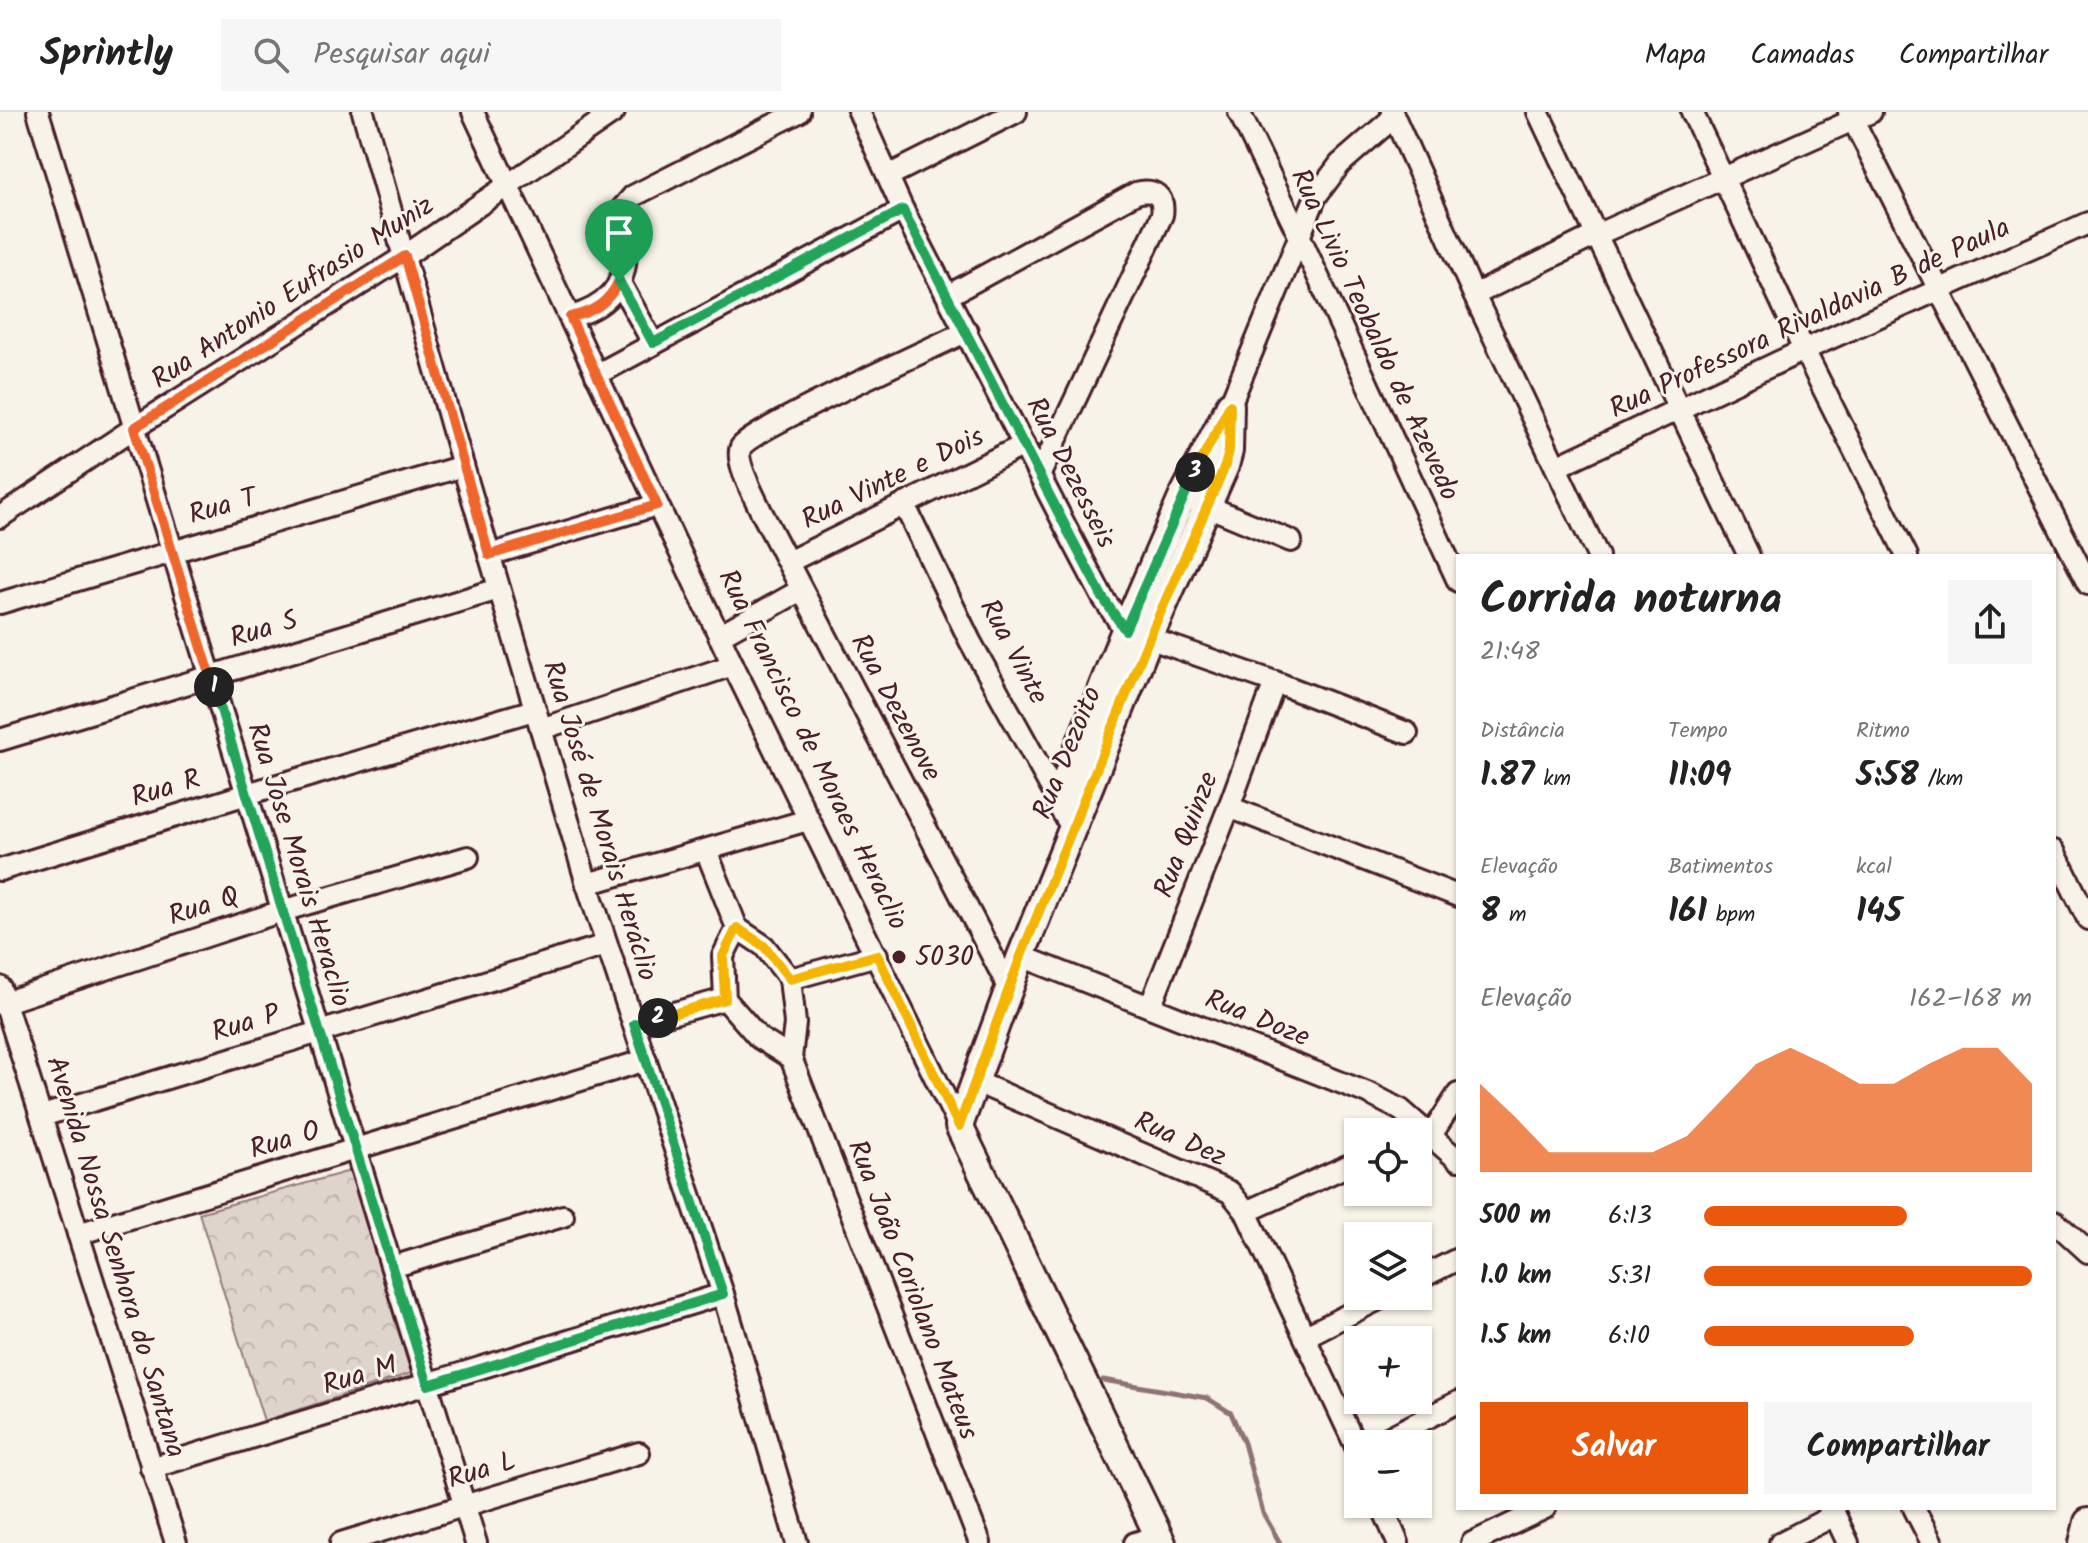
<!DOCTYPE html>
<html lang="pt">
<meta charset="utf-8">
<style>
body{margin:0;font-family:Kalam,sans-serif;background:#f6f6f6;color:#222;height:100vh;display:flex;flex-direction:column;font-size:30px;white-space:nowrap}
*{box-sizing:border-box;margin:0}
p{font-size:26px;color:#767676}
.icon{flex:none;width:44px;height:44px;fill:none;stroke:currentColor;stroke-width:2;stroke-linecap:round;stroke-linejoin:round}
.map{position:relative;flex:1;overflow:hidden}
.sheet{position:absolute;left:1456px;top:442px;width:600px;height:956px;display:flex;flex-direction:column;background:#fff;border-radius:0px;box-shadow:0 2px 6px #0004}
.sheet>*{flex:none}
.controls{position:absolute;left:1344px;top:1006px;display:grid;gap:16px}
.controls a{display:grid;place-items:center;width:88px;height:88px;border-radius:0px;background:#fff;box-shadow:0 2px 6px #0004;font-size:40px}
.pin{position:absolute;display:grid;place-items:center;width:68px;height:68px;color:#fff;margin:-82px -34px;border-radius:50% 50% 50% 0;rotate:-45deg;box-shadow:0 0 8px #0007}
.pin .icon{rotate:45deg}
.km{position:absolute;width:40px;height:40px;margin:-20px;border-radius:50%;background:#222;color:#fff;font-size:22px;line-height:40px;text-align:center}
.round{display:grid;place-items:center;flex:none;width:84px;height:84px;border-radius:0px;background:#f6f6f6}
.headline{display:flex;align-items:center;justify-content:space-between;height:136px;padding:0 24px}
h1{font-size:44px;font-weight:600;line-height:60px}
.metrics{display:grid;grid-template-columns:repeat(3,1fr);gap:12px;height:136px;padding:8px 24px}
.metrics div{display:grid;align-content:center}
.metrics b{font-size:34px;font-weight:600}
.metrics small{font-size:22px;font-weight:400}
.metrics p{font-size:22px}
.chart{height:224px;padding:16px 24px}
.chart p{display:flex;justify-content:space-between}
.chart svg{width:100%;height:144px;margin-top:8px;fill:#ea580c;opacity:.7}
.button{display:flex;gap:16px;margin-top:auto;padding:16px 24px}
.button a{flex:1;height:92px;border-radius:0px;background:#ea580c;color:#fff;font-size:32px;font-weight:600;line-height:92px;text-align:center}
.button a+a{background:#f6f6f6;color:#222}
ul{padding:0 24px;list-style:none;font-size:26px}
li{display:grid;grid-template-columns:128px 96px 1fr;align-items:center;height:60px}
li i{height:20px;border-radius:10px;background:#ea580c}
header{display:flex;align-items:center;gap:48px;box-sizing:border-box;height:112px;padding:0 40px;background:#fff;border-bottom:2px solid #e0e0e0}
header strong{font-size:38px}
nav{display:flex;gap:44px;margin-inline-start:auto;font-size:28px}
.search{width:560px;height:72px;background:#f6f6f6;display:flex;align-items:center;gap:20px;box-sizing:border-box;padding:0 28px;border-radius:0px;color:#767676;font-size:30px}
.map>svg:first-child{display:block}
</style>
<header>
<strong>Sprintly</strong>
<div class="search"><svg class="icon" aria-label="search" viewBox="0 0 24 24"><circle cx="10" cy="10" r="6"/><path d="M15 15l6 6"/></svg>Pesquisar aqui</div>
<nav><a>Mapa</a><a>Camadas</a><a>Compartilhar</a></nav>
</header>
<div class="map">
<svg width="2088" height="1431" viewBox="0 0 2088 1431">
<defs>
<pattern id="park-crowns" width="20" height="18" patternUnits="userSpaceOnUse" patternTransform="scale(2)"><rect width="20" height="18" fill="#ded4cc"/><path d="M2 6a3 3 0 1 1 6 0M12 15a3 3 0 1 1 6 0" fill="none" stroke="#c0b6af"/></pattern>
</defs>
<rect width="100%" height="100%" fill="#f7f3e8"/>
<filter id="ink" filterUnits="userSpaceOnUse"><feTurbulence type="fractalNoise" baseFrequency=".0125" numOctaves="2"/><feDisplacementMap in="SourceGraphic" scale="16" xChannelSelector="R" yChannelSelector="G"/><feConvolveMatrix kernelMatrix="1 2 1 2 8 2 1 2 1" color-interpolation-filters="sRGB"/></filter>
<g filter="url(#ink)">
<!-- park -->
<path fill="url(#park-crowns)" stroke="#947a7c" stroke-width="2" d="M350,1059L411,1261L264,1309L199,1101Z"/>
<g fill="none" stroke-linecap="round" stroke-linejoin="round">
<!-- stream -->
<path stroke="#8e7275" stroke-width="5" d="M1103,1268L1207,1286L1231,1301L1244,1331L1263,1401L1280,1431"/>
<defs>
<g id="minor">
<path d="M38,0L476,1431"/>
<path d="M363,0L463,354L587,772L723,1182L797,1431"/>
<path d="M473,0L733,553L959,1014"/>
<path d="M859,0L903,98L1074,431L1103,486L1125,518L1275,570L1407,621"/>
<path d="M1239,0L1298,121L1458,469"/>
<path d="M1392,0L1474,183L1598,444"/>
<path d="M1538,0L1749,444"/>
<path d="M1692,0L1804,238L1907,444"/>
<path d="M1849,0L2088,472"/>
<path d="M888,64L1016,0"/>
<path d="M619,169L653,231"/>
<path d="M949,183L1136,81C1154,76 1165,84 1162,103L1040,362"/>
<path d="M1474,183L1596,123L1871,0"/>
<path d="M570,205C603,197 629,174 625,137C623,124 618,113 620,99L633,84L799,0"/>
<path d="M967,219C935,235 752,317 741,335C734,348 755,386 761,399L1009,876"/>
<path d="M596,263L903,98"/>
<path d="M1230,293L1316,84L1340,52L1394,5"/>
<path d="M1556,355L1804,238L2088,111"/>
<path d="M1195,389L1291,429"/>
<path d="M904,392L970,529L1058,688"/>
<path d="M0,405L134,316L405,144L614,0"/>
<path d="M489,443L657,393"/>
<path d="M788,450L1024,333"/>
<path d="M0,491L463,354"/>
<path d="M719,524L801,478"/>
<path d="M541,617L733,553"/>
<path d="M0,628L499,477"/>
<path d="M1229,695L1458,784"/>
<path d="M706,738L737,816L764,834L790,867L795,911L791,946L980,1431"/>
<path d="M2054,739L2088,807"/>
<path d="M0,758L247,682L534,598"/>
<path d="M587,772L808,708"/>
<path d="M737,816L723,844L725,887L759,926L791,946"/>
<path d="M1021,844L1370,982L1401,998L1458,1048"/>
<path d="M790,867L877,843"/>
<path d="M0,875L176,1431"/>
<path d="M0,892L282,799L468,745"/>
<path d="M1150,895L1229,695L1275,570"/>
<path d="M634,912L725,887"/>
<path d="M974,969L1230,1080L1246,1100L1358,1339"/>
<path d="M42,1004L606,833"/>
<path d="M1430,1025L1458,982"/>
<path d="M1246,1100L1358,1049"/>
<path d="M2054,1109L2088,1140"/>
<path d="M78,1122L646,948"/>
<path d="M392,1155L563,1104"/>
<path d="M1418,1167L1458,1147"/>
<path d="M1306,1224L1385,1184"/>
<path d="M1376,1332L1458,1290"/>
<path d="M151,1356L723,1182"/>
<path d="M1381,1392L1398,1431"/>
<path d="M1829,1396L1835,1403L1848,1431"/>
<path d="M1914,1396L1932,1431"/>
<path d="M341,1431L639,1341"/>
<path d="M1135,1431L1159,1424"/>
<path d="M1472,1431L1545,1396"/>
<path d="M1780,1431L1835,1403"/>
</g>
<g id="tertiary">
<path d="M1074,713L1058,688L1125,518L1183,384L1228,297"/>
<path d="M1162,1431L959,1014L1021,844L1149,526L1225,354L1229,339L1230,293"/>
<path d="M2083,1431L2088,1410"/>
</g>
</defs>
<!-- minor casing -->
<use href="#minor" stroke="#4a1f2b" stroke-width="26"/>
<!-- tertiary casing -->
<use href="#tertiary" stroke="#4a1f2b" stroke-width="32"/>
<!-- minor -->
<use href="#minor" stroke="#f7f3e8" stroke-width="20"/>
<!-- tertiary -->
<use href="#tertiary" stroke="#f7f3e8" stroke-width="26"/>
</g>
</g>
<g fill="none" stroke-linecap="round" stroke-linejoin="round" filter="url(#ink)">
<defs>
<path id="split-1" d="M214,575L134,316L405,144L489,443L657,393L570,205C594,200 608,191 619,169"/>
<path id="split-2" d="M214,575L428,1273L723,1182L634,912L658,906"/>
<path id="split-3" d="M658,906L725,887L723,844L737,816L764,834L790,867L877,843L959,1014L1021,844L1149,526L1225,354L1229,339L1230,293L1195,360"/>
<path id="split-4" d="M619,169L653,231L903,98L1074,431L1103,486L1125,518L1195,360"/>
</defs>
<!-- split-1 casing -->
<use href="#split-1" stroke="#fff" stroke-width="16"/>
<!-- split-2 casing -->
<use href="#split-2" stroke="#fff" stroke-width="16"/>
<!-- split-3 casing -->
<use href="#split-3" stroke="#fff" stroke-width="16"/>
<!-- split-4 casing -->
<use href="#split-4" stroke="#fff" stroke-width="16"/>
<!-- split-1 -->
<use href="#split-1" stroke="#f0652b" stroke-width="10"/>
<!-- split-2 -->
<use href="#split-2" stroke="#22a559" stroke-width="10"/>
<!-- split-3 -->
<use href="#split-3" stroke="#f5b400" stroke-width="10"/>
<!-- split-4 -->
<use href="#split-4" stroke="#22a559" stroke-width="10"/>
</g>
<!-- markers -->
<circle fill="#4a1f2b" stroke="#f7f3e8" stroke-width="3" cx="899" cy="845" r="8"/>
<g text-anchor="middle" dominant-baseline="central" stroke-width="6" stroke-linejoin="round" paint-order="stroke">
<!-- street labels -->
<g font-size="28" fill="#4a1f2b" stroke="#f7f3e8">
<text transform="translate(293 181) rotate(-33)">Rua Antonio Eufrasio Muniz</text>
<text transform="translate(1810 207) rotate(-25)">Rua Professora Rivaldavia B de Paula</text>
<text transform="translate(1374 223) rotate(65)">Rua Livio Teobaldo de Azevedo</text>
<text transform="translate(1070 361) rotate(63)">Rua Dezesseis</text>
<text transform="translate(893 367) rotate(-26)">Rua Vinte e Dois</text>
<text transform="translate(223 395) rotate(-16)">Rua T</text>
<text transform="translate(264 518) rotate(-17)">Rua S</text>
<text transform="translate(1013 540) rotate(62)">Rua Vinte</text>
<text transform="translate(895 596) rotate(62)">Rua Dezenove</text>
<text transform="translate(812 638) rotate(64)">Rua Francisco de Moraes Heraclio</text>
<text transform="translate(1068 641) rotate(-68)">Rua Dezoito</text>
<text transform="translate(166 677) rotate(-17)">Rua R</text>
<text transform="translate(599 709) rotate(73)">Rua José de Morais Heráclio</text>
<text transform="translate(1187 723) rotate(-69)">Rua Quinze</text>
<text transform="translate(298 753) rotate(73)">Rua Jose Morais Heraclio</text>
<text transform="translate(204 795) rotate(-18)">Rua Q</text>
<text transform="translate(1257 907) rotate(22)">Rua Doze</text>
<text transform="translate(246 912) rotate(-17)">Rua P</text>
<text transform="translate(1180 1028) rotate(24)">Rua Dez</text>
<text transform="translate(285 1029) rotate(-17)">Rua O</text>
<text transform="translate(115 1145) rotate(73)">Avenida Nossa Senhora do Santana</text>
<text transform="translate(912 1178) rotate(69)">Rua João Coriolano Mateus</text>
<text transform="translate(360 1264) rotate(-17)">Rua M</text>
<text transform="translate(482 1359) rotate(-17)">Rua L</text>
</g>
<!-- poi labels -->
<g font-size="28" fill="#4a1f2b" stroke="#f7f3e8" text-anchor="start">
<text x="915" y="845">5030</text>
</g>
</g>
</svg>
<div class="controls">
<a><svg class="icon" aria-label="locate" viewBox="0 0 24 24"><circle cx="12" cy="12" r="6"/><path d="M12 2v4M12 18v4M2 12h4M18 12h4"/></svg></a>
<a><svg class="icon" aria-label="layers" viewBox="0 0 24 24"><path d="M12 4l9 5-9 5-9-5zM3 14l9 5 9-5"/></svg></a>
<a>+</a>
<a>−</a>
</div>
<div class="pin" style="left:619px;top:169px;background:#1e9e55"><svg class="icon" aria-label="arrive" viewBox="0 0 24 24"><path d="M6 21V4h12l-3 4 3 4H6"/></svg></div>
<b class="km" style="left:214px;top:575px">1</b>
<b class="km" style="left:658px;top:906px">2</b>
<b class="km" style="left:1195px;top:360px">3</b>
<section class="sheet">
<div class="headline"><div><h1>Corrida noturna</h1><p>21:48</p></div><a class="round"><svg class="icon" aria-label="share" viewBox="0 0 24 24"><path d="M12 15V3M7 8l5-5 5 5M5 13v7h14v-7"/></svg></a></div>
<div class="metrics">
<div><p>Distância</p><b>1.87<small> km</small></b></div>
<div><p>Tempo</p><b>11:09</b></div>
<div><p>Ritmo</p><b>5:58<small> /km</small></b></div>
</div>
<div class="metrics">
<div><p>Elevação</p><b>8<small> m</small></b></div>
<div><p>Batimentos</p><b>161<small> bpm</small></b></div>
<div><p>kcal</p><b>145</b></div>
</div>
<div class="chart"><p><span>Elevação</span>162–168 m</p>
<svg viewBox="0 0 160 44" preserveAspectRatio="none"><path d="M0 44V17L10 27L20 38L30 38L40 38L50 38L60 33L70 22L80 11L90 6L100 11L110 17L120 17L130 11L140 6L150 6L160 17V44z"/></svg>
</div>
<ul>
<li><b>500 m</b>6:13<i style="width:62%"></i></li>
<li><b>1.0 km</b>5:31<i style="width:100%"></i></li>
<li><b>1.5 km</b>6:10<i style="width:64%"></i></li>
</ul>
<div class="button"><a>Salvar</a><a>Compartilhar</a></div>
</section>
</div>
